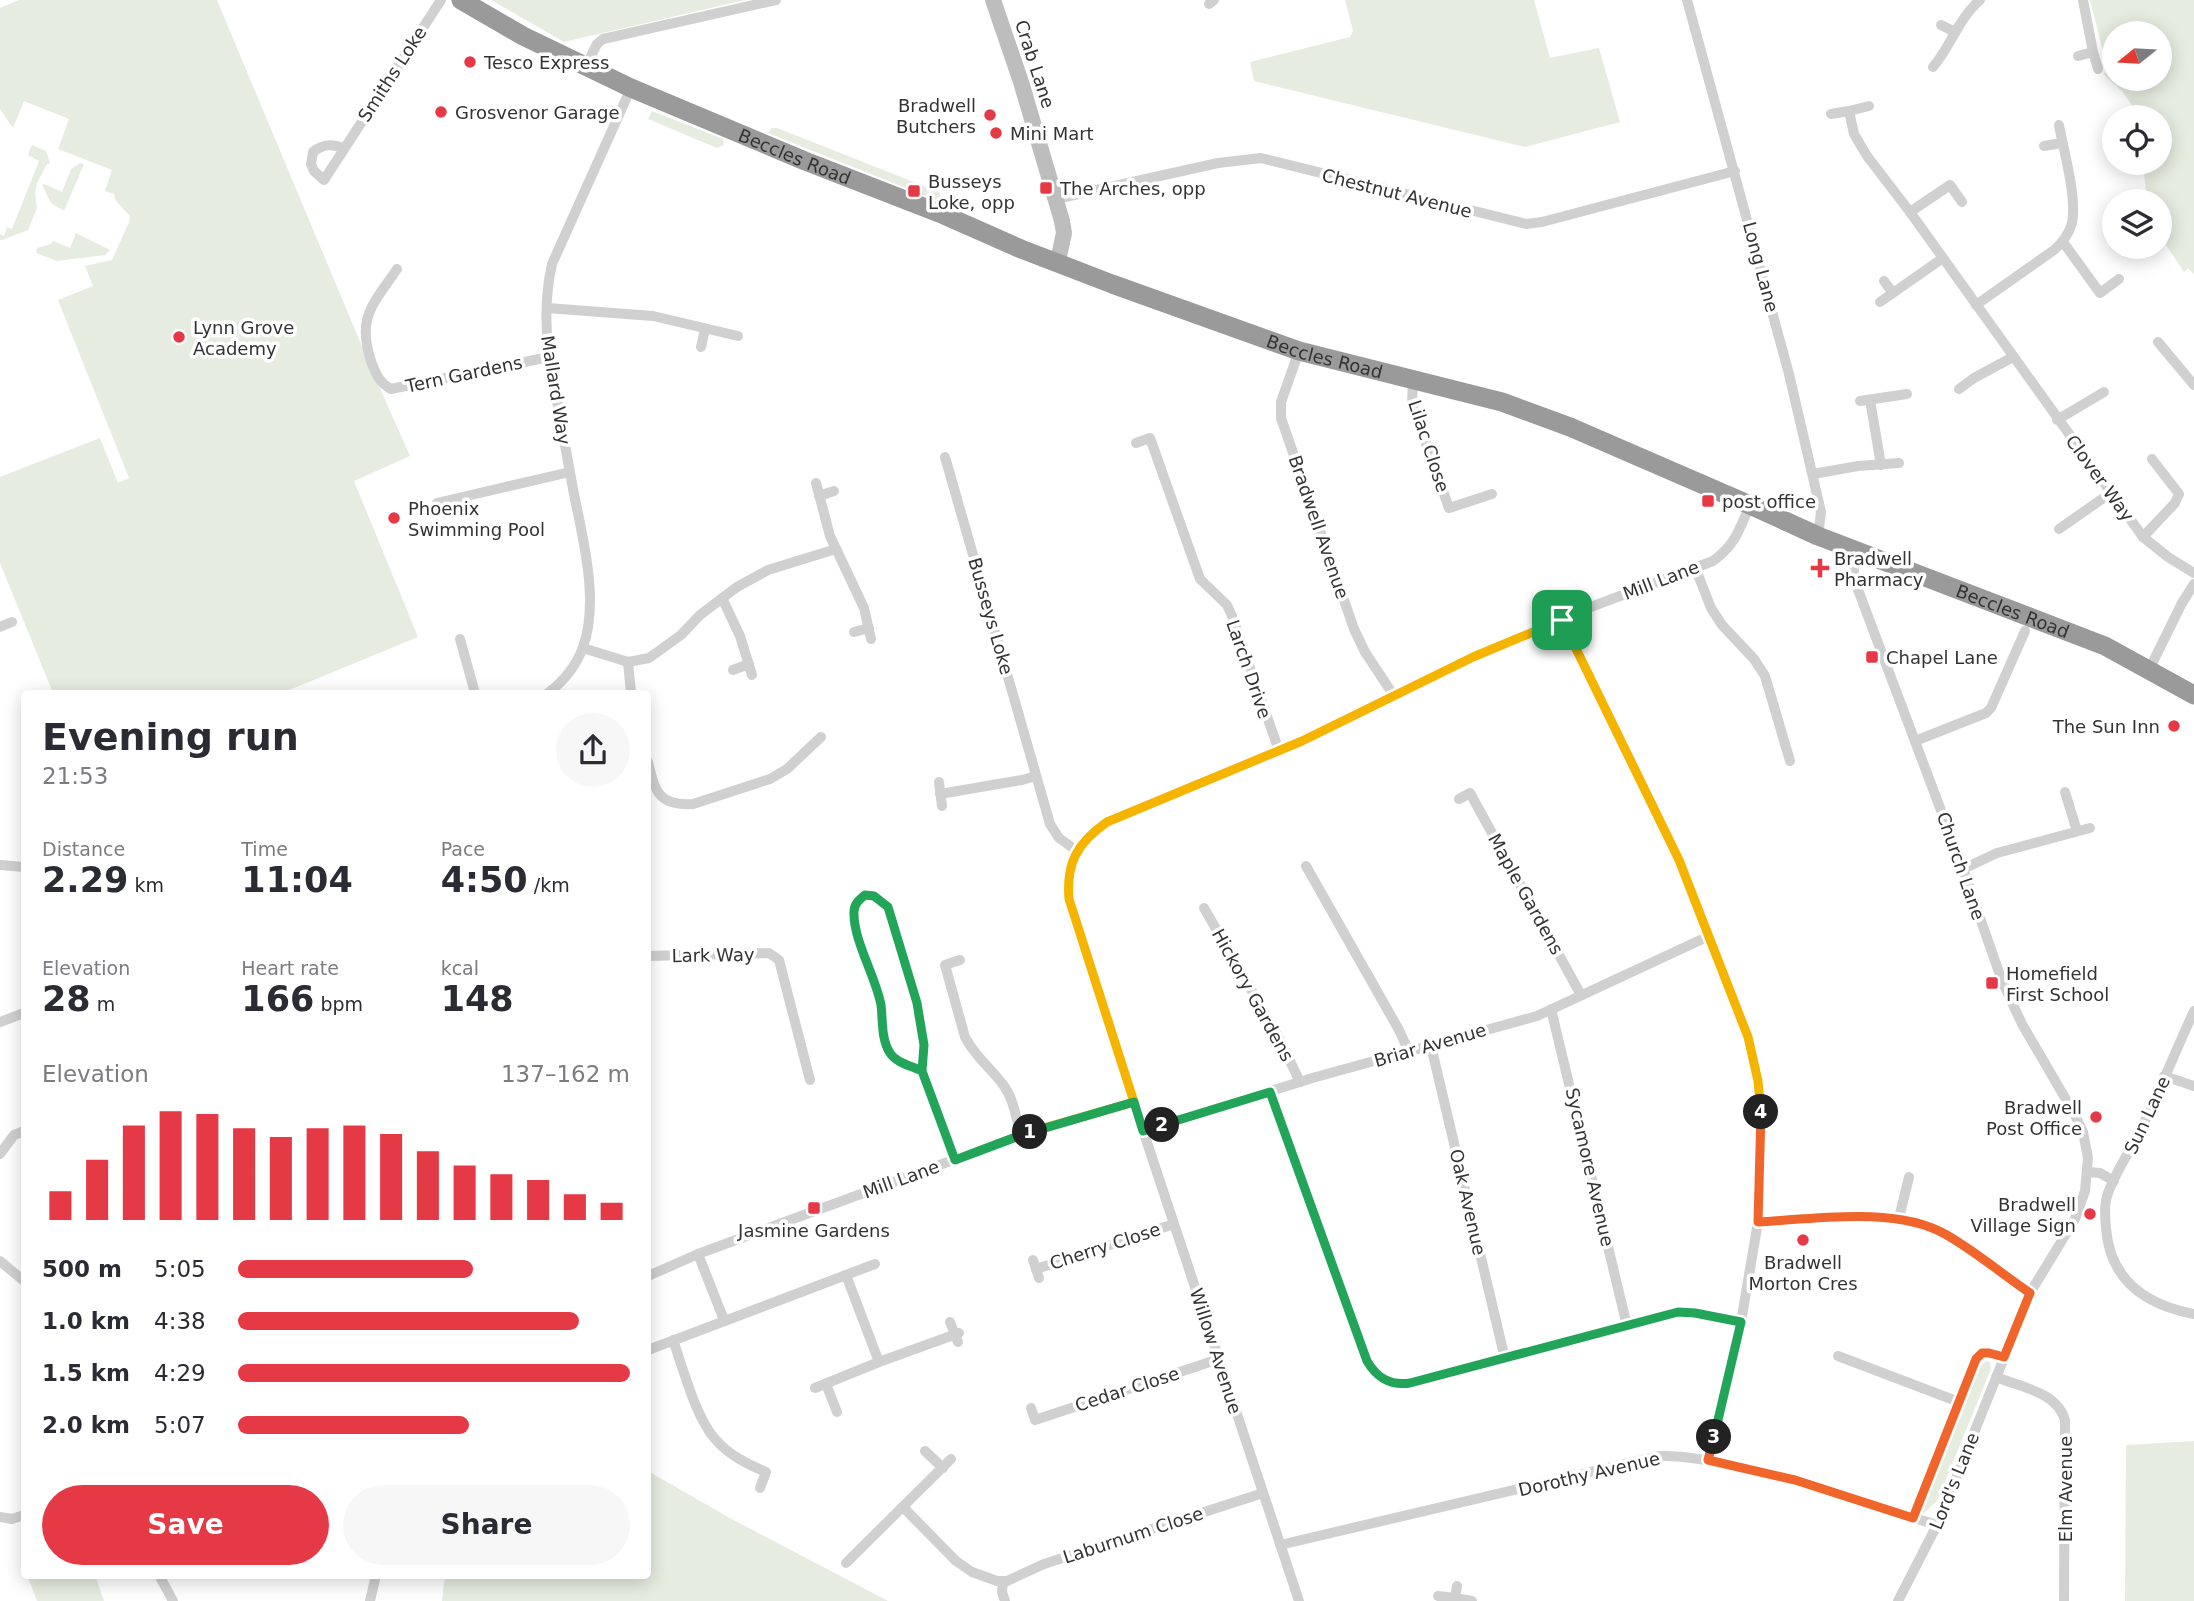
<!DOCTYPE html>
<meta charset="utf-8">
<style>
body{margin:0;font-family:"DejaVu Sans",sans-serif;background:#f7f7f7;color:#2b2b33;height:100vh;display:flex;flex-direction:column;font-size:26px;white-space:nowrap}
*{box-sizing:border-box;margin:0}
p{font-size:23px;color:#7c7c81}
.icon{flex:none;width:38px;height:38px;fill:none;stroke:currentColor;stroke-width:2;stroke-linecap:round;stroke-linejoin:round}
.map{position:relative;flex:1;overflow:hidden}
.drawer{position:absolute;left:21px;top:690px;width:630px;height:889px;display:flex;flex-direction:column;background:#fff;border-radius:7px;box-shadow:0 4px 18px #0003}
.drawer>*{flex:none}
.needle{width:46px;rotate:252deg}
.buttons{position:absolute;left:2102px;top:21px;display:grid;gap:14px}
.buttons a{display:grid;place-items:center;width:70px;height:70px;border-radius:50%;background:#fff;box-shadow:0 4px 18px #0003;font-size:35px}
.pin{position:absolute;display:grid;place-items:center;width:60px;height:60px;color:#fff;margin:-30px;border-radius:14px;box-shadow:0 4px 10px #0006}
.km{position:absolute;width:35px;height:35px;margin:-18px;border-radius:50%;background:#222;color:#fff;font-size:19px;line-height:35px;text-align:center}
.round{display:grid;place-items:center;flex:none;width:74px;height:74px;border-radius:37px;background:#f7f7f7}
.head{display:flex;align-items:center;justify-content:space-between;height:119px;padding:0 21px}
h1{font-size:38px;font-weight:600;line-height:52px}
.figures{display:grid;grid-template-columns:repeat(3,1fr);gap:10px;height:119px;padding:7px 21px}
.figures div{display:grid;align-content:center}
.figures b{font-size:35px;font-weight:600}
.figures small{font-size:19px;font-weight:400}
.figures p{font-size:19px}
.chart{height:196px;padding:14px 21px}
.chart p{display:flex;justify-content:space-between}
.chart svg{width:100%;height:126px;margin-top:7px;stroke:#e63946;stroke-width:6}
.cta{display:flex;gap:14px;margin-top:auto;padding:14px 21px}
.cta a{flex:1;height:80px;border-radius:42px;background:#e63946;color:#fff;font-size:28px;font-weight:600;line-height:80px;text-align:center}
.cta a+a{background:#f7f7f7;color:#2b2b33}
ul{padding:0 21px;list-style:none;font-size:23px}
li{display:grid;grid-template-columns:112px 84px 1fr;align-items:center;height:52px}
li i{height:18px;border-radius:9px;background:#e63946}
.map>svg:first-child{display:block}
</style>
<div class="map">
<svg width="2194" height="1601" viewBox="0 0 2194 1601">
<rect width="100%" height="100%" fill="#fff"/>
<!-- green -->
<g fill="#e6ecdf" fill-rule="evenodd">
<path d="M19,0H217L371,368L410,456L354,481L418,637L282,693H53L0,563V477L100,438L118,483L129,478L58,300L93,286L85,266L112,260L129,222L130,216L116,201L114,194L105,191L112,170L58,149L69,119L24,101L13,128L0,109V8Z"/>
<path d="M491,0H745L564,42Z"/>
<path d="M1345,0H1534L1550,58L1599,48L1620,122L1525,147L1254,81L1250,62L1350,37L1353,31Z"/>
<path d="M2090,0H2194V274L2188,268L2184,272L2160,236V201H2147L2143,163H2160V117H2140L2122,91L2103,74L2108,71ZM2114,33H2160V79H2114Z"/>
<path d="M652,111L723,139L724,145L717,148L648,119Z"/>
<path d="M772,128H777L939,192L942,198L941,202L768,133Z"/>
<path d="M32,145L46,151L50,163L47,164L37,183L35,193L37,208L28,230L2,240H0V234L4,236L7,227L12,229L39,161L28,155Z"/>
<path d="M80,163L84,164L64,211L51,203L42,185L44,184L62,192L71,169Z"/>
<path d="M76,233L110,250L105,255L57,261L36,253L37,248L51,244L53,241L70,248Z"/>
<path d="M1986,1361L1990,1362L1991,1369L1937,1501L1923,1514V1509L1980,1367Z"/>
<path d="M2194,1441V1601H2125L2126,1445Z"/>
<path d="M648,1471L728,1517L888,1601H442L445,1575H648Z"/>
<path d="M27,1575H95L104,1601H37Z"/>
</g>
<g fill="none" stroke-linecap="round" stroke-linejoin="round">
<!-- street -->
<g stroke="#d0d0d0" stroke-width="10">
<path d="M1687,0L1789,374L1821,512L1818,536"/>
<path d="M2083,0L2093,52L2098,69"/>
<path d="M1209,4L1214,0"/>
<path d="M1941,25L1955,32"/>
<path d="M2078,56L2093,52"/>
<path d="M586,66L597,44L603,39L776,0"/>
<path d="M1933,67C1951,46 1958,19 1980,0"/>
<path d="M1849,111L1869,106"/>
<path d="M1831,114L1849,111L1854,134L1867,156L1910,212L2143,537L2168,557L2194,573"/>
<path d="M2044,146L2062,143"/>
<path d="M344,149C332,143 323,144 313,152L311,164L314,171L324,180L441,0"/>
<path d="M1056,199L1218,163L1261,158L1526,224L1542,222L1735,171"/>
<path d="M1910,212L1950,185L1962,202"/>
<path d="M2063,242L2100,293L2119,279"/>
<path d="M397,269C372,306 356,318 372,364C377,376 380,383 391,389L549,357"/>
<path d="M1884,281L1893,293"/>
<path d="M1880,302L1943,258"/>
<path d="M1976,305L2054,250C2062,243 2069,234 2072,223C2077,197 2064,152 2059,125"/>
<path d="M547,308L653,316L738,336"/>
<path d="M2158,342L2194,385"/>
<path d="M701,347L705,329"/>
<path d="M1299,351L1281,402V418L1354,629L1365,652L1394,696"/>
<path d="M1413,380L1412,404L1449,508L1492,494"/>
<path d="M1959,389L1974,378L2013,357"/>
<path d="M1870,400L1881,465"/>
<path d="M1860,401L1907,394"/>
<path d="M2057,420L2104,392"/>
<path d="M1136,443L1150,438L1200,579L1227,605L1232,616L1279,751"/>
<path d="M945,457L1050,824L1059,838L1077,851"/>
<path d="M1813,474L1858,466L1899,463"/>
<path d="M816,483L830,536L864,608L871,639"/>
<path d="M819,496L834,491"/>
<path d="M437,503L570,472"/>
<path d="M2059,529L2112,492"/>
<path d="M2143,537L2175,503L2179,494L2152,459"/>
<path d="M1854,551V579L1963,869L2002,981L2022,1024L2075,1115L2083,1132L2088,1158L2085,1191L2075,1219L2030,1293L1937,1525L1898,1601"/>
<path d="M1695,567L1711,608L1722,625L1754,659L1765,676L1790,761"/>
<path d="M722,598L740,636L752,675"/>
<path d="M1562,620L1679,860L1748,1037L1758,1081L1761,1106L1758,1222L1741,1322L1708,1460"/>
<path d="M0,627L12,622"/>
<path d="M854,632L869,628"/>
<path d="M460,639L475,693"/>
<path d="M583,648L628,662L649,658L681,635L700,615L737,587L768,570L836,549"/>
<path d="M628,662L631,693"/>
<path d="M733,670L749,664"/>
<path d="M2149,670L2182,603L2194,584"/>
<path d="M548,693C563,682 577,665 583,647C600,600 582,536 573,489C565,445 557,401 549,357C545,326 545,295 552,264L631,88"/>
<path d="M1915,741L1986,713L1991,708L2025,631"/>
<path d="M648,762C655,791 658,806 693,804L770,779L787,769L821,737"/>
<path d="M939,782L942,806"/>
<path d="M2065,792L2077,831"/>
<path d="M940,794L1022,780L1036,776"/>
<path d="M1459,799L1470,793L1581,995"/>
<path d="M0,865L24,867"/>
<path d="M1306,866L1399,1030L1409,1052"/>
<path d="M1963,869L1997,853L2090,828"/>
<path d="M1204,908L1279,1038L1300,1082"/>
<path d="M648,956L769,953L779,960L810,1080"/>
<path d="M960,960L945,965L965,1037C975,1057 992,1069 1004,1086C1014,1100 1016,1119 1021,1135"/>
<path d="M1551,1009L1627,1326"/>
<path d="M2194,1011C2176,1050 2160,1090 2141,1129C2131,1150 2114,1174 2107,1196C2104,1206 2105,1218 2106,1228C2110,1281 2146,1305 2194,1314"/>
<path d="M0,1022L24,1013"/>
<path d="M1431,1046L1505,1359"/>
<path d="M922,1071L894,1059L888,1051L885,1040L880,1003L856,927L854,910L857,901L865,895L874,896L888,907L917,1003L924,1045L922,1071L955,1159"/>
<path d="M2164,1076L2194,1086"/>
<path d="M1270,1092L1367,1361C1377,1378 1390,1386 1410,1383L1678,1312L1695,1313L1741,1322"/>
<path d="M1143,1131L1316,1077L1537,1016L1709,936"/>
<path d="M0,1154L14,1135L24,1131"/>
<path d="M2088,1172L2100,1173L2114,1181"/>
<path d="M1899,1218L1909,1177"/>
<path d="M1758,1222C1813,1218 1897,1206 1945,1234C1975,1251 2002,1274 2030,1293"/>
<path d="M698,1254L724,1320"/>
<path d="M1033,1260L1039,1278"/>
<path d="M0,1261L24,1281"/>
<path d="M1036,1269L1174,1224"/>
<path d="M846,1275L879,1362"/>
<path d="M648,1276L698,1254L1021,1135L1134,1102"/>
<path d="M950,1322L958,1342"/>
<path d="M673,1340C683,1368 696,1419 716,1440C729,1455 747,1464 766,1472L760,1488"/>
<path d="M648,1350L875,1264"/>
<path d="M1838,1356L1959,1402"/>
<path d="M1996,1377C2021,1387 2057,1392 2065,1420L2064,1601"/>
<path d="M826,1384L837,1412"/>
<path d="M815,1388L879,1362L959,1333"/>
<path d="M1031,1408L1035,1420L1219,1359"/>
<path d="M925,1451L943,1468"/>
<path d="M903,1507L956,1561L972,1572L997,1581H1007L1044,1564L1263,1493"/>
<path d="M0,1517L12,1519L24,1515"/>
<path d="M1913,1518L1976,1359L1982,1353H1989L2004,1357"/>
<path d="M1280,1545L1658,1456C1690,1455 1719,1463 1749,1470C1813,1485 1874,1506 1937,1525"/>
<path d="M846,1563L951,1459"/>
<path d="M159,1575L173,1601"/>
<path d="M1003,1581L1002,1592L1005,1601"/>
<path d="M1438,1596L1455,1598L1457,1586"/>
<path d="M370,1601L376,1575"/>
<path d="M1299,1601L1073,919C1062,875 1070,848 1107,822L1302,741L1473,657L1596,605L1713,561C1736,544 1739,530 1750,505"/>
<path d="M1455,1601V1598L1472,1601"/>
</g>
<!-- secondary -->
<path stroke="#bdbdbd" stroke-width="16" d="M993,0L1021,82L1062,221L1064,233L1058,261"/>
<!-- highway -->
<path stroke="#9a9a9a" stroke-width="19" id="s1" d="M461,0L523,36L631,88L805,161L944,215L1021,249L1112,284L1299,351L1502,402L1570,427L1750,505L1818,536L2105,646L2194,695"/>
</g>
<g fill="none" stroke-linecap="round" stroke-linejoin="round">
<defs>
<path id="split-1" d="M1030,1132L1134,1102L1069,899C1066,863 1077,843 1107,822L1302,741L1473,657L1562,620"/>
<path id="split-2" d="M1030,1132L955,1160L922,1071C912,1066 896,1063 890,1053C881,1039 883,1021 881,1005C876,977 853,940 854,912C854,904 859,900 865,895L874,896L888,907L917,1003L924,1045L922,1071L955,1160L1021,1135L1134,1102L1143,1131L1162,1125"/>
<path id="split-3" d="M1162,1125L1270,1092L1367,1361C1377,1378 1390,1386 1410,1383L1678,1312L1695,1313L1741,1322L1714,1437"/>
<path id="split-4" d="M1714,1437L1708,1460L1795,1480L1913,1518L1976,1359L1982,1353H1989L2004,1357L2030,1293C2002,1274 1975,1251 1945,1234C1896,1206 1814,1219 1758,1222L1761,1112"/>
<path id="split-5" d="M1562,620L1679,860L1748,1037L1758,1081L1761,1112"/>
</defs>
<!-- split-1 casing -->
<use href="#split-1" stroke="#fff" stroke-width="14"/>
<!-- split-2 casing -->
<use href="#split-2" stroke="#fff" stroke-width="14"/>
<!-- split-3 casing -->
<use href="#split-3" stroke="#fff" stroke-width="14"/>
<!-- split-4 casing -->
<use href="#split-4" stroke="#fff" stroke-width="14"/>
<!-- split-5 casing -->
<use href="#split-5" stroke="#fff" stroke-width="14"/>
<!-- split-1 -->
<use href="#split-1" stroke="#f5b400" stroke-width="9"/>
<!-- split-2 -->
<use href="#split-2" stroke="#22a559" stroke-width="9"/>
<!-- split-3 -->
<use href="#split-3" stroke="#22a559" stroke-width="9"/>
<!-- split-4 -->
<use href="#split-4" stroke="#f0652b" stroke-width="9"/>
<!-- split-5 -->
<use href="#split-5" stroke="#f5b400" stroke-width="9"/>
</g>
<!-- markers -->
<g fill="#e63946" stroke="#fff" stroke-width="2.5">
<circle cx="470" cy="62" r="7"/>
<circle cx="441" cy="112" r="7"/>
<circle cx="990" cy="115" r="7"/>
<circle cx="996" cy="133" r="7"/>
<rect x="1039" y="181" width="14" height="14" rx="3.5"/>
<rect x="907" y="184" width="14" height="14" rx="3.5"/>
<circle cx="179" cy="337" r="7"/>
<rect x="1701" y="494" width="14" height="14" rx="3.5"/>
<circle cx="394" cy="518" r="7"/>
<path d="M1816.5 557.5h7v7h7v7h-7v7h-7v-7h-7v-7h7z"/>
<rect x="1865" y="650" width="14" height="14" rx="3.5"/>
<circle cx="2174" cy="726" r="7"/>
<rect x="1985" y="976" width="14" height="14" rx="3.5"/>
<circle cx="2096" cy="1117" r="7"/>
<rect x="807" y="1201" width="14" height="14" rx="3.5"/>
<circle cx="2090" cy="1214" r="7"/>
<circle cx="1803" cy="1240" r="7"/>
</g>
<g text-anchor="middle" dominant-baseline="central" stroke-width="7" stroke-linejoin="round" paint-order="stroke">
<!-- poi labels -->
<g font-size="18" fill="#333" stroke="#fff" text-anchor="start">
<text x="484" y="62">Tesco Express</text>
<text x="976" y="105" text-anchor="end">Bradwell<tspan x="976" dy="21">Butchers</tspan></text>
<text x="455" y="112">Grosvenor Garage</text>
<text x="1010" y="133">Mini Mart</text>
<text x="928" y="181">Busseys<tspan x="928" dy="21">Loke, opp</tspan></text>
<text x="1060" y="188">The Arches, opp</text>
<text x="193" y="327">Lynn Grove<tspan x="193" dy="21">Academy</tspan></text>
<text x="1722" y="501">post office</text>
<text x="408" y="508">Phoenix<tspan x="408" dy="21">Swimming Pool</tspan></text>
<text x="1834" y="558">Bradwell<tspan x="1834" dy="21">Pharmacy</tspan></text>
<text x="1886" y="657">Chapel Lane</text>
<text x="2160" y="726" text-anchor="end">The Sun Inn</text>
<text x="2006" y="973">Homefield<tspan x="2006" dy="21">First School</tspan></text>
<text x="2082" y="1107" text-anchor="end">Bradwell<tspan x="2082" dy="21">Post Office</tspan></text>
<text x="2076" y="1204" text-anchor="end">Bradwell<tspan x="2076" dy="21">Village Sign</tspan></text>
<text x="814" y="1230" text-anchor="middle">Jasmine Gardens</text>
<text x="1803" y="1262" text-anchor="middle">Bradwell<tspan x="1803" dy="21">Morton Cres</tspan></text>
</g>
<!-- street labels -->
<g font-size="18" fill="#333" stroke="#fff">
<text transform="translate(1035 64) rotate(72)">Crab Lane</text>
<text transform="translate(392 74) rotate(-57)">Smiths Loke</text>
<text stroke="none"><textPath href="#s1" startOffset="369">Beccles Road</textPath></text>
<text transform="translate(1397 193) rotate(14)">Chestnut Avenue</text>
<text transform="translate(1761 267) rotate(75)">Long Lane</text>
<text stroke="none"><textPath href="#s1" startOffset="936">Beccles Road</textPath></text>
<text transform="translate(464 374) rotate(-12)">Tern Gardens</text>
<text transform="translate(556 390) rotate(81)">Mallard Way</text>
<text transform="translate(1429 446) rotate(72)">Lilac Close</text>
<text transform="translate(2100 478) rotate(54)">Clover Way</text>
<text transform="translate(1319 527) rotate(71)">Bradwell Avenue</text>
<text transform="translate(1661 580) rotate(-21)">Mill Lane</text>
<text stroke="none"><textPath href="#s1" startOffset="1671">Beccles Road</textPath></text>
<text transform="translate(991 616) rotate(74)">Busseys Loke</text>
<text transform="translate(1249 669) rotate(71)">Larch Drive</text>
<text transform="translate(1961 866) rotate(71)">Church Lane</text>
<text transform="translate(1526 894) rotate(61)">Maple Gardens</text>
<text transform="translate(713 955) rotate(-1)">Lark Way</text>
<text transform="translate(1253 995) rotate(61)">Hickory Gardens</text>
<text transform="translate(1430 1045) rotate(-16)">Briar Avenue</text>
<text transform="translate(2147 1115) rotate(-65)">Sun Lane</text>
<text transform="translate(1590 1167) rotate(77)">Sycamore Avenue</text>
<text transform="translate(901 1179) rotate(-20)">Mill Lane</text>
<text transform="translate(1468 1202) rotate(77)">Oak Avenue</text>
<text transform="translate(1105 1246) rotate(-18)">Cherry Close</text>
<text transform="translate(1216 1351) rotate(72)">Willow Avenue</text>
<text transform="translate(1127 1389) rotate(-18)">Cedar Close</text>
<text transform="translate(1589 1474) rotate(-13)">Dorothy Avenue</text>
<text transform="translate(1954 1481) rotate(-68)">Lord's Lane</text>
<text transform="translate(2065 1489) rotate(-90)">Elm Avenue</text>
<text transform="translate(1133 1535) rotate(-18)">Laburnum Close</text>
</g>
</g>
</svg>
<div class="buttons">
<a><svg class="needle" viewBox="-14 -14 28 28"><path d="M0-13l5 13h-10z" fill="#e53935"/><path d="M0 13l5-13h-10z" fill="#7c7c81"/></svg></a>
<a><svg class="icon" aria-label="locate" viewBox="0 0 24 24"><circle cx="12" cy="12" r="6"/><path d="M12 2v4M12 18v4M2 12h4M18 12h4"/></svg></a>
<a><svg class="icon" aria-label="layers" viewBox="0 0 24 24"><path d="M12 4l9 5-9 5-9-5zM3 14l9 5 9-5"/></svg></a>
</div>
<div class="pin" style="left:1562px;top:620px;background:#1e9e55"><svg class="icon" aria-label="arrive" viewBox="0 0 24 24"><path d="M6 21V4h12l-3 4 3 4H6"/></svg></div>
<b class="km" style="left:1030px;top:1132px">1</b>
<b class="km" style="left:1162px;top:1125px">2</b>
<b class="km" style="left:1714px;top:1437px">3</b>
<b class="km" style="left:1761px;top:1112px">4</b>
<section class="drawer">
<div class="head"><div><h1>Evening run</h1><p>21:53</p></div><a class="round"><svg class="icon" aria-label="share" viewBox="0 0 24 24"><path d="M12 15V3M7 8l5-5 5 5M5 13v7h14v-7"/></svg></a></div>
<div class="figures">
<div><p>Distance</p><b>2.29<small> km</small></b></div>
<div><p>Time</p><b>11:04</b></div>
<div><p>Pace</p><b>4:50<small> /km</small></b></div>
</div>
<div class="figures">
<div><p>Elevation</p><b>28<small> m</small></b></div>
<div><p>Heart rate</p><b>166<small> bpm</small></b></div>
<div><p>kcal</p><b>148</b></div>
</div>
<div class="chart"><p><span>Elevation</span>137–162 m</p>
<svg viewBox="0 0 160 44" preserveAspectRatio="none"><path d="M5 44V34M15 44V23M25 44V11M35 44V6M45 44V7M55 44V12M65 44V15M75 44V12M85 44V11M95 44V14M105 44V20M115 44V25M125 44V28M135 44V30M145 44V35M155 44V38"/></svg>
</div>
<ul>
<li><b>500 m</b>5:05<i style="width:60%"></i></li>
<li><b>1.0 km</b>4:38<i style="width:87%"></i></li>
<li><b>1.5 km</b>4:29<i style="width:100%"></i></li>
<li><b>2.0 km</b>5:07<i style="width:59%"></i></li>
</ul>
<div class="cta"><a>Save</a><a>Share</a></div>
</section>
</div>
